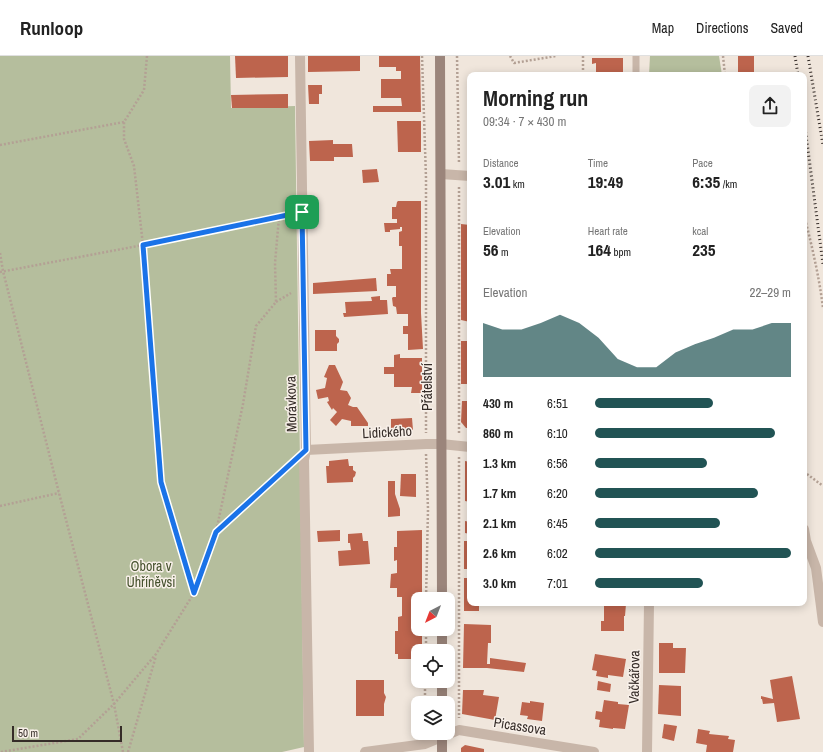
<!DOCTYPE html>
<meta charset="utf-8">
<style>
body{margin:0;font-family:"Archivo Narrow",sans-serif;background:#f2f2f2;color:#222;height:100vh;display:flex;flex-direction:column;font-size:15px;white-space:nowrap}
*{box-sizing:border-box;margin:0}
p{font-size:13px;color:#767676}
.icon{flex:none;width:22px;height:22px;fill:none;stroke:currentColor;stroke-width:2;stroke-linecap:round;stroke-linejoin:round}
.map{position:relative;flex:1;overflow:hidden}
.details{position:absolute;left:467px;top:16px;width:340px;height:534px;display:flex;flex-direction:column;background:#fff;border-radius:8px;box-shadow:0 2px 10px #0003}
.details>*{flex:none}
.needle{width:26px;rotate:222deg}
.tools{position:absolute;left:411px;top:536px;display:grid;gap:8px}
.tools a{display:grid;place-items:center;width:44px;height:44px;border-radius:8px;background:#fff;box-shadow:0 2px 10px #0003;font-size:20px}
.scale{position:absolute;left:12px;bottom:10px;width:110px;box-sizing:border-box;padding-left:4px;border:2px solid #352c28;border-top:0;font-size:11px;line-height:14px;white-space:nowrap;color:#352c28;-webkit-text-stroke:3px #f8f0e9;paint-order:stroke}
.pin{position:absolute;display:grid;place-items:center;width:34px;height:34px;color:#fff;margin:-17px;border-radius:8px;box-shadow:0 2px 6px #0006}
.round{display:grid;place-items:center;flex:none;width:42px;height:42px;border-radius:8px;background:#f2f2f2}
.overview{display:flex;align-items:center;justify-content:space-between;height:68px;padding:0 16px}
h1{font-size:22px;font-weight:700;line-height:30px}
.metrics{display:grid;grid-template-columns:repeat(3,1fr);gap:6px;height:68px;padding:4px 16px}
.metrics div{display:grid;align-content:center}
.metrics b{font-size:17px;font-weight:700}
.metrics small{font-size:11px;font-weight:400}
.metrics p{font-size:11px}
.chart{height:112px;padding:8px 16px}
.chart p{display:flex;justify-content:space-between}
.chart svg{width:100%;height:72px;margin-top:4px;fill:#215354;opacity:.7}
ul{padding:0 16px;list-style:none;font-size:13px}
li{display:grid;grid-template-columns:64px 48px 1fr;align-items:center;height:30px}
li i{height:10px;border-radius:5px;background:#215354}
header{display:flex;align-items:center;gap:24px;box-sizing:border-box;height:56px;padding:0 20px;background:#fff;border-bottom:1px solid #e0e0e0}
header strong{font-size:19px}
nav{display:flex;gap:22px;margin-inline-start:auto;font-size:14px}
.map>svg:first-child{display:block}
</style>
<header>
<strong>Runloop</strong>
<nav><a>Map</a><a>Directions</a><a>Saved</a></nav>
</header>
<div class="map">
<svg width="823" height="696" viewBox="0 0 823 696">
<rect width="100%" height="100%" fill="#f0e6dc"/>
<!-- green -->
<g fill="#b5be9d">
<path d="M0,0H230L231,52L295,50L304,691L282,696H0Z"/>
<path d="M650,0H719L722,19H649Z"/>
</g>
<!-- building -->
<g fill="#bd644d">
<path d="M235,0H288V21L236,22Z"/>
<path d="M308,0H360V15L308,16Z"/>
<path d="M379,0H420L421,56H373V50H402L401,42H381V23H401V15H396V11H379Z"/>
<rect x="738" y="0" width="16" height="19"/>
<path d="M592,2H623V19H596V7L592,8Z"/>
<path d="M308,29H322V38H319V48H309Z"/>
<path d="M288,38V52H232L231,39Z"/>
<path d="M397,65H421V96H398Z"/>
<path d="M333,84V88H352L353,101H334V105H310L309,85Z"/>
<path d="M377,113L379,126L363,127L362,114Z"/>
<path d="M398,145H421V257L423,293L408,294V278H403V270H408V258H397L396,251L393,250L392,242L393,241H396V230H387V218H391L390,213H402V190H399V176L402,175V171H400V173L390,174V176H385L384,167H397V163H392V151H396L397,146Z"/>
<path d="M461,168L470,169V266L461,264Z"/>
<path d="M376,222L377,235L313,238V227Z"/>
<path d="M380,240V244H387L388,258L344,261L343,257H346L345,246L372,245L371,241Z"/>
<path d="M315,274H336V280L339,283V286L337,288V295H315Z"/>
<rect x="461" y="285" width="9" height="43"/>
<path d="M400,298V302H422V337H411L412,331H394V318H384V311H394V299Z"/>
<path d="M329,309H335L343,326L340,334L347,335L351,342L348,349L353,351H357L368,367V370H351V365L342,363L336,370L330,364L337,356L333,352L332,354L327,346L329,345L328,341L318,343L316,334L325,332L327,322L324,321Z"/>
<path d="M462,345H470V372H466L461,366Z"/>
<path d="M412,362L413,374L391,375V363Z"/>
<path d="M348,403L349,410H353V414L356,416L355,420L353,422V426L327,427L326,410H329V405Z"/>
<path d="M465,405L470,406V446L465,445Z"/>
<path d="M401,418H416V441L400,440Z"/>
<path d="M388,425H395V438L400,453V460L388,461Z"/>
<path d="M465,465L470,466V478L465,477Z"/>
<path d="M340,474V485L318,486L317,475Z"/>
<path d="M422,474V543H418V573H422V595H418V603H398V598H395V575H398V561L402,560V541H397V532H390L391,518L397,517V504L394,505V491H397V475Z"/>
<path d="M362,477L363,485H368L370,508L339,510L338,495L351,494L350,487H348V478Z"/>
<rect x="464" y="485" width="6" height="28"/>
<path d="M464,522H470V547H488V550H479V555H464Z"/>
<path d="M604,548H626L625,560H624V575H601V565H604Z"/>
<path d="M464,568L491,569V587H488L487,608H490V602L526,607L524,616L487,612H463Z"/>
<path d="M659,587H673V592H686L685,617H659Z"/>
<path d="M595,598L626,603L623,621L608,619V622L596,620L597,615L592,614Z"/>
<path d="M792,620L800,663L777,666L774,647L763,648L762,643H761V640L773,643L770,624Z"/>
<path d="M356,624H384V637L386,641L384,648V660H356Z"/>
<path d="M598,625L611,628L610,636L597,634Z"/>
<path d="M659,629L681,630V660L658,658Z"/>
<path d="M463,634H484L483,639L499,641L495,664L462,658Z"/>
<path d="M604,644L618,646V648L629,649L625,673L613,672V673L599,671L600,664L595,663L596,655L602,656Z"/>
<path d="M530,645L544,647L542,665L527,663L528,660L520,659L522,646L530,647Z"/>
<path d="M664,668L677,670L674,685L662,682Z"/>
<path d="M698,673L710,675L709,678L729,680L728,683L735,684L733,696H706L707,689L696,687Z"/>
<path d="M465,689L484,693V696H461V692Z"/>
</g>
<g fill="none" stroke-linecap="round" stroke-linejoin="round">
<!-- path -->
<g stroke="#b3a094" stroke-width="2.5" stroke-dasharray="2 2" stroke-linecap="butt">
<path d="M147,0L144,34L124,66V83L134,110L143,189L161,426L194,537"/>
<path d="M422,0L426,122V377"/>
<path d="M457,0L459,108"/>
<path d="M510,0L514,7L556,0"/>
<path d="M583,0V19"/>
<path d="M723,0L725,19"/>
<path d="M0,89L124,66"/>
<path d="M459,131V378"/>
<path d="M804,159C812,190 819,220 823,252"/>
<path d="M0,197L3,215L59,437L114,648L123,696"/>
<path d="M0,216L143,189L292,158"/>
<path d="M276,246L291,237"/>
<path d="M426,398L428,453L426,543"/>
<path d="M459,401V662"/>
<path d="M807,418L823,430"/>
<path d="M0,450L59,437"/>
<path d="M216,476L292,407"/>
<path d="M426,595V573"/>
<path d="M425,647V625"/>
<path d="M1,696L78,683L114,648L156,598L194,537L216,476L243,348L256,270L276,246L275,207L279,161"/>
<path d="M128,696L156,600"/>
</g>
<!-- service -->
<path stroke="#c8b6a9" stroke-width="7" d="M636,0V19"/>
<!-- minor -->
<g stroke="#c8b6a9" stroke-width="10">
<path d="M300,0L306,394L304,404L309,696"/>
<path d="M441,118L470,120"/>
<path d="M306,394L426,388H441L470,391"/>
<path d="M804,473L806,485L816,512L823,566"/>
<path d="M365,696L425,688L459,674L594,696"/>
<path d="M647,696L649,547"/>
</g>
<!-- secondary -->
<g stroke="#9b857b" stroke-width="10">
<path d="M440,0L442,543"/>
<path d="M442,573V595"/>
<path d="M442,625V647"/>
<path d="M442,677V696"/>
</g>
<!-- rail -->
<g stroke="#352c28" stroke-width="3" stroke-dasharray="1 3" stroke-linecap="butt">
<path d="M795,0L798,19"/>
<path d="M808,0L823,89"/>
<path d="M804,64L823,208"/>
</g>
</g>
<g fill="none" stroke-linecap="round" stroke-linejoin="round">
<defs>
<path id="route" d="M302,156L306,394L216,476L194,537L161,426L143,189Z"/>
</defs>
<!-- route casing -->
<use href="#route" stroke="#fff" stroke-width="8"/>
<!-- route -->
<use href="#route" stroke="#1a73e8" stroke-width="5"/>
</g>
<g text-anchor="middle" dominant-baseline="central" stroke-width="3" stroke-linejoin="round" paint-order="stroke">
<!-- street labels -->
<g font-size="14" fill="#352c28" stroke="#f8f0e9">
<text transform="translate(427 331) rotate(-90)">Přátelství</text>
<text transform="translate(291 348) rotate(-91)">Morávkova</text>
<text transform="translate(387 376) rotate(-3)">Lidického</text>
<text transform="translate(634 621) rotate(-89)">Vačkářova</text>
<text transform="translate(520 670) rotate(9)">Picassova</text>
</g>
<!-- park labels -->
<g font-size="14" fill="#46522e" stroke="#f8f0e9">
<text x="151" y="510">Obora v<tspan x="151" dy="16">Uhříněvsi</tspan></text>
</g>
</g>
</svg>
<div class="tools">
<a><svg class="needle" viewBox="-14 -14 28 28"><path d="M0-13l5 13h-10z" fill="#e53935"/><path d="M0 13l5-13h-10z" fill="#767676"/></svg></a>
<a><svg class="icon" aria-label="locate" viewBox="0 0 24 24"><circle cx="12" cy="12" r="6"/><path d="M12 2v4M12 18v4M2 12h4M18 12h4"/></svg></a>
<a><svg class="icon" aria-label="layers" viewBox="0 0 24 24"><path d="M12 4l9 5-9 5-9-5zM3 14l9 5 9-5"/></svg></a>
</div>
<div class="scale">50 m</div>
<div class="pin" style="left:302px;top:156px;background:#1e9e55"><svg class="icon" aria-label="arrive" viewBox="0 0 24 24"><path d="M6 21V4h12l-3 4 3 4H6"/></svg></div>
<section class="details">
<div class="overview"><div><h1>Morning run</h1><p>09:34 · 7 × 430 m</p></div><a class="round"><svg class="icon" aria-label="share" viewBox="0 0 24 24"><path d="M12 15V3M7 8l5-5 5 5M5 13v7h14v-7"/></svg></a></div>
<div class="metrics">
<div><p>Distance</p><b>3.01<small> km</small></b></div>
<div><p>Time</p><b>19:49</b></div>
<div><p>Pace</p><b>6:35<small> /km</small></b></div>
</div>
<div class="metrics">
<div><p>Elevation</p><b>56<small> m</small></b></div>
<div><p>Heart rate</p><b>164<small> bpm</small></b></div>
<div><p>kcal</p><b>235</b></div>
</div>
<div class="chart"><p><span>Elevation</span>22–29 m</p>
<svg viewBox="0 0 160 44" preserveAspectRatio="none"><path d="M0 44V11L10 15L20 15L30 11L40 6L50 11L60 20L70 33L80 38L90 38L100 29L110 24L120 20L130 15L140 15L150 11L160 11V44z"/></svg>
</div>
<ul>
<li><b>430 m</b>6:51<i style="width:60%"></i></li>
<li><b>860 m</b>6:10<i style="width:92%"></i></li>
<li><b>1.3 km</b>6:56<i style="width:57%"></i></li>
<li><b>1.7 km</b>6:20<i style="width:83%"></i></li>
<li><b>2.1 km</b>6:45<i style="width:64%"></i></li>
<li><b>2.6 km</b>6:02<i style="width:100%"></i></li>
<li><b>3.0 km</b>7:01<i style="width:55%"></i></li>
</ul>
</section>
</div>
